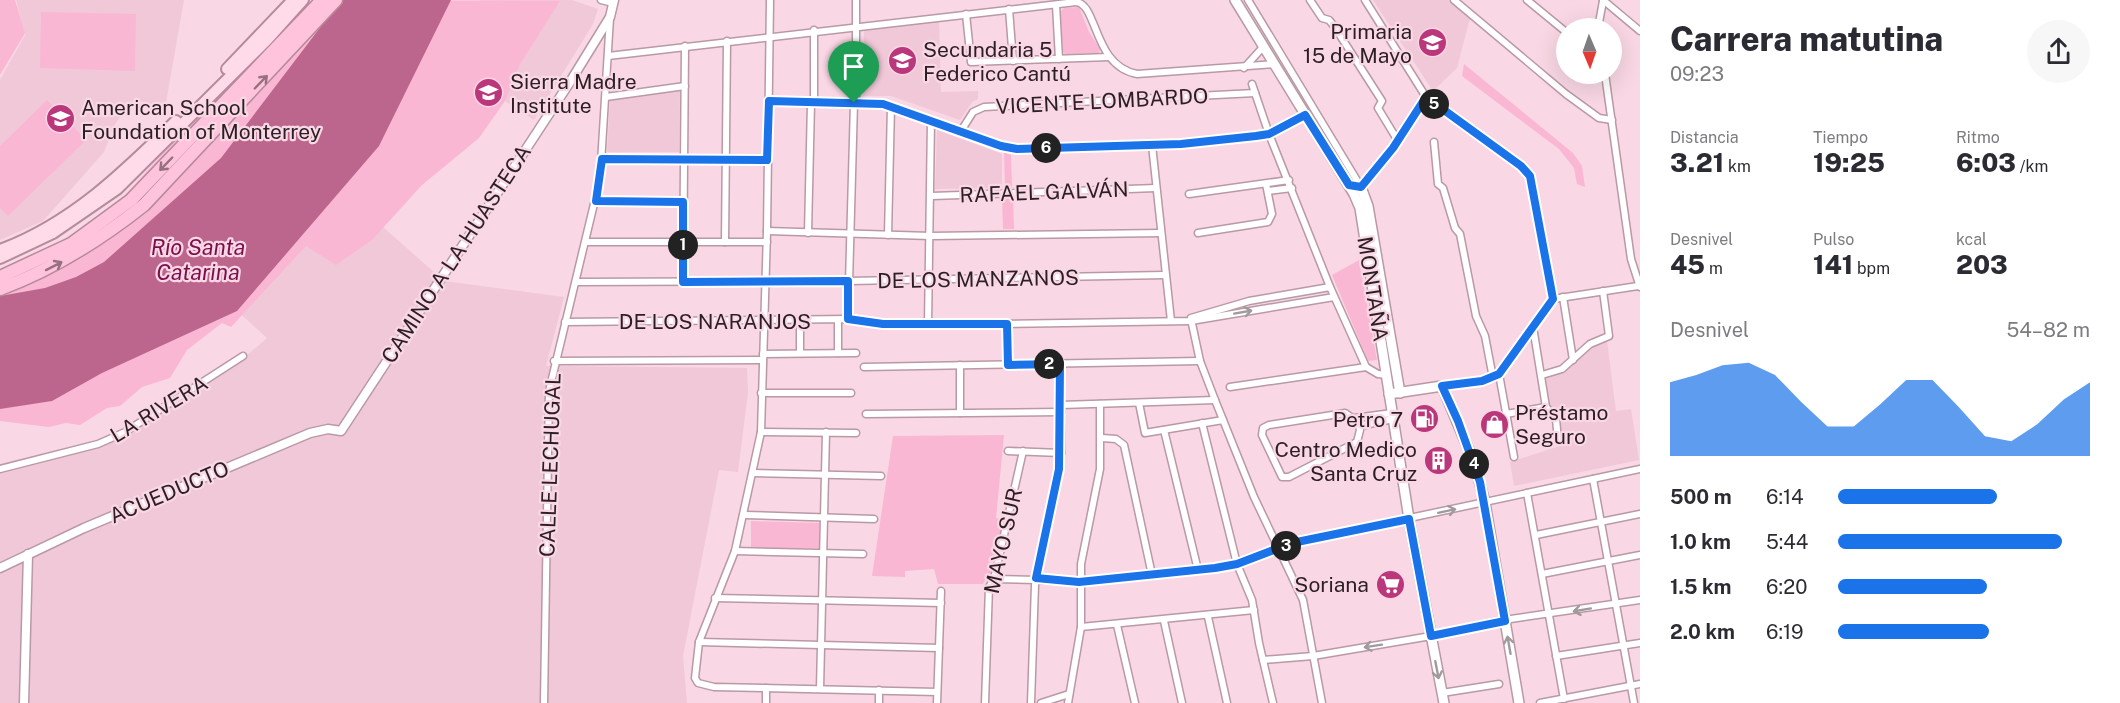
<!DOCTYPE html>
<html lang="es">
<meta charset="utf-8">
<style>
body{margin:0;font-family:"Public Sans",sans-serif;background:#f7f7f7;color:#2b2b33;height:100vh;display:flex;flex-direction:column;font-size:22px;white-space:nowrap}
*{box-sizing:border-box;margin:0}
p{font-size:20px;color:#7c7c81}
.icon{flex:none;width:33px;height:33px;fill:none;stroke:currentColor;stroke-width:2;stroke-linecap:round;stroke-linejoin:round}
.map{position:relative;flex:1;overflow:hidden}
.drawer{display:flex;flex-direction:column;background:#fff;width:480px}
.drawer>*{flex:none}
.needle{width:39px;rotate:178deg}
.tools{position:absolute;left:1556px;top:18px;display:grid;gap:12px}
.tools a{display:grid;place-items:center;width:66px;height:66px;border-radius:50%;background:#fff;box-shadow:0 6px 24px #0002;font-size:30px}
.pin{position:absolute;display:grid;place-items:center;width:51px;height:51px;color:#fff;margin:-62px -26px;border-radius:50% 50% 50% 0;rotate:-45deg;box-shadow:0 0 6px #0007}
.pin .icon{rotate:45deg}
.km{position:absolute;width:30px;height:30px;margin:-15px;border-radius:50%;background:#222;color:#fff;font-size:16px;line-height:30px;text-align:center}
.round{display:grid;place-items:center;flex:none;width:63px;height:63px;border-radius:32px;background:#f7f7f7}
.headline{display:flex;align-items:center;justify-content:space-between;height:102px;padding:0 30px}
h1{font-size:33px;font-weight:800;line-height:45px}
.stats{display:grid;grid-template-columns:repeat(3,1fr);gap:9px;height:102px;padding:6px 30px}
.stats div{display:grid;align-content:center}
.stats b{font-size:26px;font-weight:800}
.stats small{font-size:16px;font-weight:400}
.stats p{font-size:16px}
.chart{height:168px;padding:12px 30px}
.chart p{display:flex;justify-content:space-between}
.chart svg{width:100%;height:108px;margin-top:6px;fill:#1a73e8;opacity:.7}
ul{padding:0 30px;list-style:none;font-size:20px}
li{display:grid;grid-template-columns:96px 72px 1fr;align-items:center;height:45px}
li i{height:15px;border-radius:8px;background:#1a73e8}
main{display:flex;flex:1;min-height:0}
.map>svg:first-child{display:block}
</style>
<main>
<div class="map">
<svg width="1640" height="703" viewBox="0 0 1640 703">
<rect width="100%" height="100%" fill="#f9d7e4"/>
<!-- built -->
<g fill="#f1c8d8">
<path d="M16,0H184L164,114L135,98L115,124L104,152L43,221L0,240V80L25,35Z"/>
<path d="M480,0H572L598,9L593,24L534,120L505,101Z"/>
<path d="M1373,0H1448L1470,18L1457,68L1433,91Z"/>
<path d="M939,21L941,92L978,91V99L972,102L960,120L891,96H863L864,30Z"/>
<path d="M680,91L679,152H607L610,99Z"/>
<path d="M937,130L1002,154V188L935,189Z"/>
<path d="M347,195L444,281L564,297L546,366L747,368L748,393L738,472L719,470L683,656L687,703H0V468L91,449L246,356L267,338L237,311Z"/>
<path d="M1607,341L1616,411L1631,409L1639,460L1514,486L1510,462L1563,445L1559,416L1550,409L1545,375L1561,371L1595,344Z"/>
</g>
<!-- green -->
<g fill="#fab7d3">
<path d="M0,0H15L25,33L0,75Z"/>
<path d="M312,0L560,1L520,64L505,101L479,138L422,185L372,240L336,265L306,246L231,327L222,323L187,350L170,378L142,387L120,406L107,408L80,425L66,423L49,427L0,421V270L52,247L115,206L180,135L287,33Z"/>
<path d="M1079,7L1089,32L1101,50L1098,53L1065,54L1063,52L1060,12L1064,8Z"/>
<path d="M41,12L136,14L135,71L40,68Z"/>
<path d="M1464,64L1573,153L1582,166L1585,187L1577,184L1574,168L1559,149L1462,76Z"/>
<path d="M47,100L86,140L8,216L0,208V146Z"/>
<path d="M1004,152L1011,155L1012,187H1005Z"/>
<path d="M1002,196H1013L1014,229H1003Z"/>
<path d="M1359,260L1377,360L1368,361L1332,275Z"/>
<path d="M1004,435L996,518L1004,519L992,574L987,576L983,584H938L934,569L905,571V577L872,576L893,436Z"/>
<path d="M751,521L819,523L820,548H751Z"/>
</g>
<!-- water -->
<path fill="#bc668d" d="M341,0H451L379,146L237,311L102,373L52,401L0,409V296L45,288L76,277L104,262L221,158Z"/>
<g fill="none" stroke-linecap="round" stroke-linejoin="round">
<defs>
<g id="minor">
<path d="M601,0L613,3"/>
<path d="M770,0L767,231L761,432L735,551L699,642L695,678L698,683L714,687L937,692"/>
<path d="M856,0V103"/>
<path d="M1248,0L1361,187"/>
<path d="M1310,0L1322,18L1329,20L1334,26L1382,101L1378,108L1398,141"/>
<path d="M1365,0L1426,97L1521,166L1530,176L1553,299"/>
<path d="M1454,0L1566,94L1599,118L1612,120"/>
<path d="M1527,0L1566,32"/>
<path d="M1603,0L1640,31"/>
<path d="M1056,5L1059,59"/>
<path d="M1009,9L1013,61"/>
<path d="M966,14L971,62L1109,57"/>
<path d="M1598,28L1603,1"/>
<path d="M608,56L1076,2C1098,4 1093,66 1137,74L1275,64"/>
<path d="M1244,68L1264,46"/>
<path d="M1605,74L1631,259L1640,287"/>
<path d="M1252,84L1269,134L1330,287L1366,367"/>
<path d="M606,97L685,86"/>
<path d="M769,101L883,104L1001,146L1017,149L1181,144L1256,136L1269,134L1305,115"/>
<path d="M814,103V30"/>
<path d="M961,131L973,112L984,107L1255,93"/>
<path d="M1434,142L1438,184L1443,188L1455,228L1460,234L1476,316L1485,336L1493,378"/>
<path d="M1152,145L1171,321"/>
<path d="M602,159L767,160"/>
<path d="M1359,189L1393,148L1426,97"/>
<path d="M1268,191L1292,188"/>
<path d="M1189,194L1289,180"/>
<path d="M932,196L1156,188"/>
<path d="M596,201L683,202"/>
<path d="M767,231L931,236L1161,233"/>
<path d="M808,233L811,103"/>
<path d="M1198,233L1268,222L1272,214L1266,184"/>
<path d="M888,235L891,106"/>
<path d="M586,242H767"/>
<path d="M725,242L727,41"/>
<path d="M576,282L848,281L1165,275"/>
<path d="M683,282L685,46"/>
<path d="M1563,297L1573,360"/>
<path d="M1191,318L1249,301L1330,287"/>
<path d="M848,319L854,103"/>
<path d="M1191,319L1200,361L1215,400L1254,497L1303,600L1322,703"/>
<path d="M800,321V353"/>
<path d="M565,322L848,319L883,324L928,325L1191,321L1334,297"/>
<path d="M1007,324L1008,365"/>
<path d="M928,325L931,120"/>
<path d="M1533,327L1546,407L1556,419L1558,440"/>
<path d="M838,353V320"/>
<path d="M763,354L856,353"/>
<path d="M554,361L762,360"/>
<path d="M864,367L1200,361"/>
<path d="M1366,367L1378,374L1387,375"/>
<path d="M1499,374L1514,457"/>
<path d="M1542,375L1562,369L1590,344L1609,336L1603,291"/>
<path d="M1442,386L1482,381L1499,374L1553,299L1638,286"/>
<path d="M1230,387L1366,367"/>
<path d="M761,393H851"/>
<path d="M1139,403L1145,433L1223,420"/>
<path d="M1061,405L1215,400"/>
<path d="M960,413V365"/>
<path d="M1345,413L1358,422L1360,430L1357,442L1289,477H1282L1262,435L1263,428L1269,425Z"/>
<path d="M866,414L1061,412"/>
<path d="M1506,414L1546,407"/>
<path d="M1355,418L1392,413"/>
<path d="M1202,423L1237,564L1252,600L1259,643L1273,703"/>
<path d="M1360,426L1393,419"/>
<path d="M1164,430L1198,570"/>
<path d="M761,432L856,433"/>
<path d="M1102,438L1116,439L1124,445L1152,575"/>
<path d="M1008,451L1061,453"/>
<path d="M0,469L98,444L125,432L243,356"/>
<path d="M753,473L881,476"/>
<path d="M1593,479L1634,703"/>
<path d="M1527,493L1564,699"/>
<path d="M744,515L874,519"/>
<path d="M1536,535L1640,514"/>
<path d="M735,551L863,554"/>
<path d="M1542,574L1640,555"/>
<path d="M994,579L1079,581L1215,568L1237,564L1292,543L1640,469"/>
<path d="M715,598L941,603"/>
<path d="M1208,617L1227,703"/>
<path d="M1164,621L1182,703"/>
<path d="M1117,625L1135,703"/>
<path d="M1081,627L1254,610"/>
<path d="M699,642L939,648"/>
<path d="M1556,656L1640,643"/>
<path d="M1263,660L1313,656L1431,636L1497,621L1640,600"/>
<path d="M820,689L826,432"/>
<path d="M879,690V703"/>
<path d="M1442,693L1499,684"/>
<path d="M544,703L549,391L600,179L610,18"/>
<path d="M766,703V688"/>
<path d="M937,703L941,591"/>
<path d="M985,703L989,587L994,579L1023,451"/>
<path d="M1031,703L1035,585L1061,453L1060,364"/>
<path d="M1041,703L1069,694"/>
<path d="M1068,703L1081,627V564L1100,469V404"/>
<path d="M1540,703L1640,684"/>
</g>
<g id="tertiary">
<path d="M0,568L84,528L310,433L328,429L341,431L570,82L610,17L614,0"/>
<path d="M24,703L28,554"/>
</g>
<g id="secondary">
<path d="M1235,0L1354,194L1360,208L1409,519L1444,703"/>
<path d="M1349,185L1361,187L1368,206L1400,393"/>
<path d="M1389,394L1442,386L1475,465L1485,503L1519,703"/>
</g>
<g id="primary">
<path d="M227,69L293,0"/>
<path d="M0,250C71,224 124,172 176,121"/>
<path d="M0,258L53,233L117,189L268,39L303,0"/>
</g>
<g id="motorway">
<path d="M0,277L71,244L131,200L322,0"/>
<path d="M0,289C54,269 100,240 144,205L336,0"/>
</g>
</defs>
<!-- minor casing -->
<use href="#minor" stroke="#b999a6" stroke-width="9"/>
<!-- tertiary casing -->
<use href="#tertiary" stroke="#b999a6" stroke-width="11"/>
<!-- secondary casing -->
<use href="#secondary" stroke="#b999a6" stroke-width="12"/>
<!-- primary casing -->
<use href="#primary" stroke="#b58a9b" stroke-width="14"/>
<!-- motorway casing -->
<use href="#motorway" stroke="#b58a9b" stroke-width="15"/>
<!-- minor -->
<use href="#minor" stroke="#fff" stroke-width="6"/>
<!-- tertiary -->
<use href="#tertiary" stroke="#fff" stroke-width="8"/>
<!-- secondary -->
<use href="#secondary" stroke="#fff" stroke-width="9"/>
<!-- primary -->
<use href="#primary" stroke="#ffdbe9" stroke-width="10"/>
<!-- motorway -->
<use href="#motorway" stroke="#ffc3db" stroke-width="12"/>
</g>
<!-- one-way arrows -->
<defs><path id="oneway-shaft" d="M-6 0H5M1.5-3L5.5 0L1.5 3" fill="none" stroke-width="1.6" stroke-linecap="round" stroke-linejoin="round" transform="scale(1.5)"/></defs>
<g stroke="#957180">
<use href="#oneway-shaft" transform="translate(261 82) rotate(-46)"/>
<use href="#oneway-shaft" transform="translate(166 164) rotate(134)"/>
<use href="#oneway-shaft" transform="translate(54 266) rotate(-27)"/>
</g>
<g stroke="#a09a9c">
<use href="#oneway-shaft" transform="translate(1243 312) rotate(-10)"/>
<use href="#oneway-shaft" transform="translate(1447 511) rotate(-12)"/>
<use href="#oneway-shaft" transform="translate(1582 610) rotate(170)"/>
<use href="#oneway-shaft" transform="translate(1509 645) rotate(-100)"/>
<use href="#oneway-shaft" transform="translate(1373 646) rotate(171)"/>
<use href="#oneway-shaft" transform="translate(1437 670) rotate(79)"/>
</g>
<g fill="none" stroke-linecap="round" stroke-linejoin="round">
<defs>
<path id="route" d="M1426,97L1521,166L1530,176L1553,299L1499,374L1482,381L1442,386L1458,421L1480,482L1505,621L1431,636L1409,519L1292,543L1237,564L1215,568L1079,582L1036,578L1059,469L1060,364L1008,365L1007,324H883L848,319V281L683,282V202L596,201L602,159L767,160L769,101L883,104L1001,146L1017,149L1181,144L1256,136L1269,134L1305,115L1349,185L1361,187L1393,148Z"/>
</defs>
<!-- route casing -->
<use href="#route" stroke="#fff" stroke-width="12"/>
<!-- route -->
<use href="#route" stroke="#1a73e8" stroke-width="8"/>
</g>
<!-- icons -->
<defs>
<symbol id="school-disc" viewBox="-11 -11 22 22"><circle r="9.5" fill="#bb377c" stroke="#f9d7e4"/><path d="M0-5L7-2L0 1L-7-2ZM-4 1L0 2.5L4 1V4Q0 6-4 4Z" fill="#fff"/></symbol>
<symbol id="fuel-disc" viewBox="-11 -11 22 22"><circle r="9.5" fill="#bb377c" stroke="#f9d7e4"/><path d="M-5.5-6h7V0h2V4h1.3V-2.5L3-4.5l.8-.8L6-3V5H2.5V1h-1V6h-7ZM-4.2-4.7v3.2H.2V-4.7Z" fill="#fff"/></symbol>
<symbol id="shop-disc" viewBox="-11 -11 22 22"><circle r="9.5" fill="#bb377c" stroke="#f9d7e4"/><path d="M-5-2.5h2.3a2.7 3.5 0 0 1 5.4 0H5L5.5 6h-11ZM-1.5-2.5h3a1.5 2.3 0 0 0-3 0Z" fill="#fff"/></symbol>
<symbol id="building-disc" viewBox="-11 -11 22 22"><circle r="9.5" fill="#bb377c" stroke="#f9d7e4"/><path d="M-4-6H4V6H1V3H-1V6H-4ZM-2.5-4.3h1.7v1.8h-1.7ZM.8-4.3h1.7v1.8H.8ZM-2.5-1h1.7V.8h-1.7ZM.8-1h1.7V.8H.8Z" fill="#fff"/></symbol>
<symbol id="supermarket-disc" viewBox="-11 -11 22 22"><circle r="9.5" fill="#bb377c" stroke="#f9d7e4"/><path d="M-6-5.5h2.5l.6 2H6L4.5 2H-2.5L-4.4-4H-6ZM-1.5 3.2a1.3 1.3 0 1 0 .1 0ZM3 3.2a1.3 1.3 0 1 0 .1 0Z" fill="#fff"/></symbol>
</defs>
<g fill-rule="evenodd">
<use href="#school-disc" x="1416" y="26" width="33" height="33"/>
<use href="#school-disc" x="886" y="44" width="33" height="33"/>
<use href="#school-disc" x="472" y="76" width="33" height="33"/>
<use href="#school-disc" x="44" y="102" width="33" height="33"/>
<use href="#fuel-disc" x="1408" y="402" width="33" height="33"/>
<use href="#shop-disc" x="1478" y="408" width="33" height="33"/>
<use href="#building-disc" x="1422" y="444" width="33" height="33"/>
<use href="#supermarket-disc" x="1374" y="568" width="33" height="33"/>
</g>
<g text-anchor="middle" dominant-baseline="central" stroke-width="4.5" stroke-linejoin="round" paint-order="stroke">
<!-- poi labels -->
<g font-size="21" fill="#2b1f24" stroke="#f9d7e4" text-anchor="end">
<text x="1412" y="31">Primaria<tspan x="1412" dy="24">15 de Mayo</tspan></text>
<text x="923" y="49" text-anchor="start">Secundaria 5<tspan x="923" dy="24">Federico Cantú</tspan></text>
<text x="510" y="81" text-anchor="start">Sierra Madre<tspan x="510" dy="24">Institute</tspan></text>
<text x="81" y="107" text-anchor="start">American School<tspan x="81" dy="24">Foundation of Monterrey</tspan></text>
<text x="1515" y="412" text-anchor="start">Préstamo<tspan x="1515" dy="24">Seguro</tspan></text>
<text x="1403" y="419">Petro 7</text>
<text x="1417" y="449">Centro Medico<tspan x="1417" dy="24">Santa Cruz</tspan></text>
<text x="1369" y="584">Soriana</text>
</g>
<!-- street labels -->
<g font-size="21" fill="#2b1f24" stroke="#f9d7e4">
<text transform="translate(1102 101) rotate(-3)">VICENTE LOMBARDO</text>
<text transform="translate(1044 192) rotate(-2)">RAFAEL GALVÁN</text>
<text transform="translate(456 254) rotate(-57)">CAMINO A LA HUASTECA</text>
<text transform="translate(978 279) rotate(-1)">DE LOS MANZANOS</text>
<text transform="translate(1373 289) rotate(81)">MONTAÑA</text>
<text x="715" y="321">DE LOS NARANJOS</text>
<text transform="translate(159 409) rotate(-31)">LA RIVERA</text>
<text transform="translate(550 465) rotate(-88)">CALLE LECHUGAL</text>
<text transform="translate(169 492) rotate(-23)">ACUEDUCTO</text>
<text transform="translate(1003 541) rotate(-77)">MAYO SUR</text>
</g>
<!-- water labels -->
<g font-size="22" font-style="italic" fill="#7b0f4d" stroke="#f9d7e4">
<text x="198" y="247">Río Santa<tspan x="198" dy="25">Catarina</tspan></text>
</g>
</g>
</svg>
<div class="tools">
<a><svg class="needle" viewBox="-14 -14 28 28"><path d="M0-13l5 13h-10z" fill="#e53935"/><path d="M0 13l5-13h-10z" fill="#7c7c81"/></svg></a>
</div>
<div class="pin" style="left:854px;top:103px;background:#1e9e55"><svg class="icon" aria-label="arrive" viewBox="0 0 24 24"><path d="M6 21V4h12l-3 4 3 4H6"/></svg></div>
<b class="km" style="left:683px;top:245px">1</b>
<b class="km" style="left:1049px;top:364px">2</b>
<b class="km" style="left:1286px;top:546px">3</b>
<b class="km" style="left:1474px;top:464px">4</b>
<b class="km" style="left:1434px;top:104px">5</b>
<b class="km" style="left:1046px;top:148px">6</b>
</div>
<section class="drawer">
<div class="headline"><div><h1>Carrera matutina</h1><p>09:23</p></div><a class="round"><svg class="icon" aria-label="share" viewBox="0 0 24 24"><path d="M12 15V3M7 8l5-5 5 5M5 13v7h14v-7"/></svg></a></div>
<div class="stats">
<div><p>Distancia</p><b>3.21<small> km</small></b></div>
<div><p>Tiempo</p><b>19:25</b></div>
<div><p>Ritmo</p><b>6:03<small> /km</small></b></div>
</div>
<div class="stats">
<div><p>Desnivel</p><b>45<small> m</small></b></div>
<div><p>Pulso</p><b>141<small> bpm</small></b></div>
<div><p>kcal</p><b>203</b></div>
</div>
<div class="chart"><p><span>Desnivel</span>54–82 m</p>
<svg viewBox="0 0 160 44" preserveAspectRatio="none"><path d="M0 44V14L10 11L20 7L30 6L40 11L50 22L60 32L70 32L80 23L90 13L100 13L110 24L120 36L130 38L140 31L150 21L160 14V44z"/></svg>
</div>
<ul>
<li><b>500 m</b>6:14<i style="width:63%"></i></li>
<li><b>1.0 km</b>5:44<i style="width:89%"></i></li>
<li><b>1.5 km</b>6:20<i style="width:59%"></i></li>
<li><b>2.0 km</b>6:19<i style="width:60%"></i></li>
</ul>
</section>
</main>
